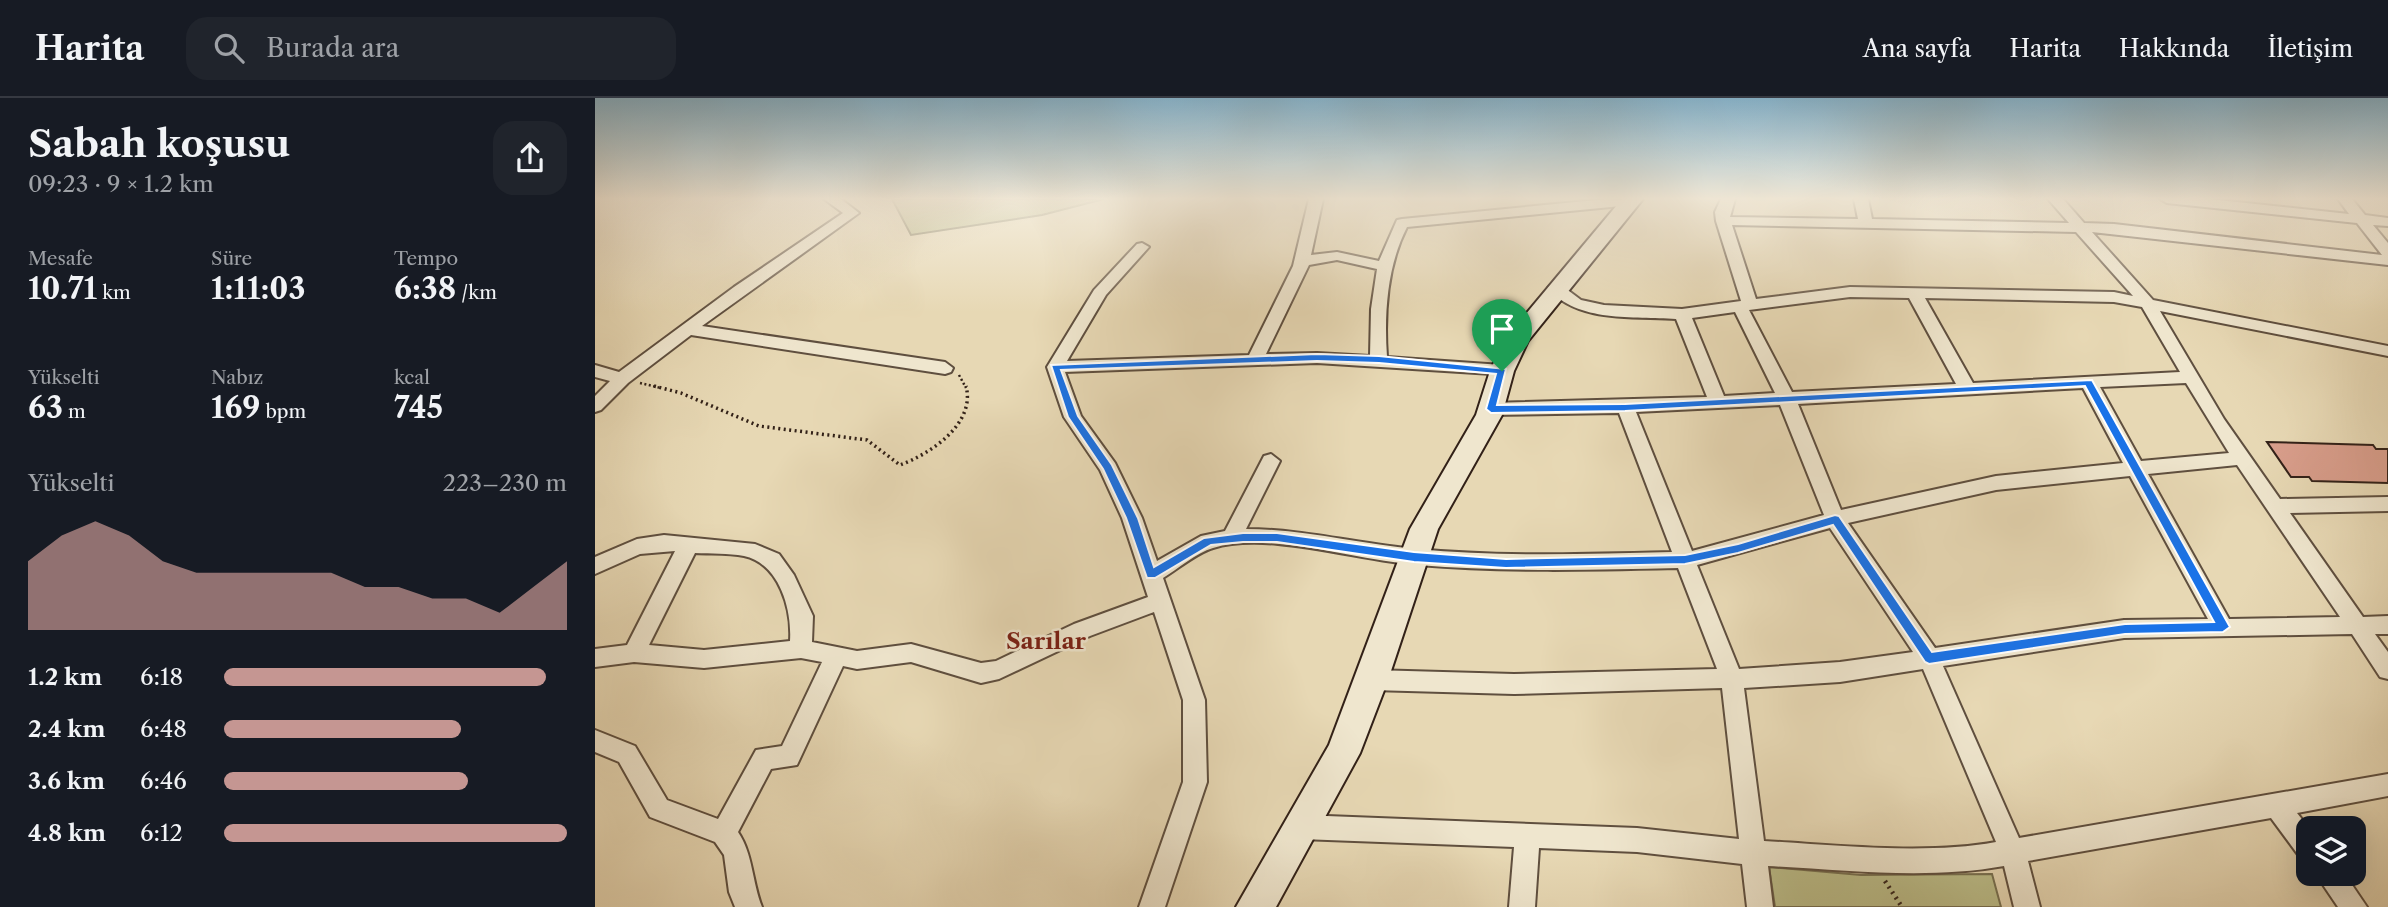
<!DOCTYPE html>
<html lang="tr">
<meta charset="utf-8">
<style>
body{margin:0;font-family:"Libre Caslon Text",serif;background:#20242c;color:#f1f3f6;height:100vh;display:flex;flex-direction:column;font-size:26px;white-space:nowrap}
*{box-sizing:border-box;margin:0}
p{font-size:23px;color:#9ea1a6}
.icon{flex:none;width:38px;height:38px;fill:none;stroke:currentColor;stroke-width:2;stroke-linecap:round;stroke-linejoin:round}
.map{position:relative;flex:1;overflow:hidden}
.sheet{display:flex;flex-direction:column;background:#171b24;width:595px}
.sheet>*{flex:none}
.fabs{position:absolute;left:1701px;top:718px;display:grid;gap:14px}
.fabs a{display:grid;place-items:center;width:70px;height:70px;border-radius:14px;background:#171b24;box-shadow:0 7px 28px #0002;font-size:35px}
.pin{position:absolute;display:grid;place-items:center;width:60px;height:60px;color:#fff;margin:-72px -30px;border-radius:50% 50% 50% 0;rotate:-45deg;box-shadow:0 0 7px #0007}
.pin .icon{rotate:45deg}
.round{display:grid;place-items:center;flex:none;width:74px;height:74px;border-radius:21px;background:#20242c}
.summary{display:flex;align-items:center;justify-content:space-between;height:119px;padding:0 28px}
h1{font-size:38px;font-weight:700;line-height:52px}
.stats{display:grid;grid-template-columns:repeat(3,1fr);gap:10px;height:119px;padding:7px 28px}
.stats div{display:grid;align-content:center}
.stats b{font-size:30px;font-weight:700}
.stats small{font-size:19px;font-weight:400}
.stats p{font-size:19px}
.chart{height:196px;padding:14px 28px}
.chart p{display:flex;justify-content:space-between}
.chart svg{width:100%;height:126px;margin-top:7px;fill:#c59692;opacity:.7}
ul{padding:0 28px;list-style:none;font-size:23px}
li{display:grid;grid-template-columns:112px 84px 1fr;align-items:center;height:52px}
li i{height:18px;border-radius:9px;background:#c59692}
header{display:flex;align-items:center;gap:42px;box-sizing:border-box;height:98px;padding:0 35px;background:#171b24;border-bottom:2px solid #363941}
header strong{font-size:33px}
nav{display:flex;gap:38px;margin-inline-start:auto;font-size:24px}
.search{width:490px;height:63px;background:#20242c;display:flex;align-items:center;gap:18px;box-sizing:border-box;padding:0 24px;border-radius:21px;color:#9ea1a6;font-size:26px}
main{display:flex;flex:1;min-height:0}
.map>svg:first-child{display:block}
</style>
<header>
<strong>Harita</strong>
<div class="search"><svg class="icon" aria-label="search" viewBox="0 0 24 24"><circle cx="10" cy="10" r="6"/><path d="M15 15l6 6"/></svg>Burada ara</div>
<nav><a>Ana sayfa</a><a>Harita</a><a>Hakkında</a><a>İletişim</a></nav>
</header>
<main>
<section class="sheet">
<div class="summary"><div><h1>Sabah koşusu</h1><p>09:23 · 9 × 1.2 km</p></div><a class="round"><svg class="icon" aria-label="share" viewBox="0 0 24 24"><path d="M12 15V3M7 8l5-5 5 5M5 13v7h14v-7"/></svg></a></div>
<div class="stats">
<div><p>Mesafe</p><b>10.71<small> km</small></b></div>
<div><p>Süre</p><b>1:11:03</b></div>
<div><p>Tempo</p><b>6:38<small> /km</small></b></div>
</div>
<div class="stats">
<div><p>Yükselti</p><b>63<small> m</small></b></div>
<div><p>Nabız</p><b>169<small> bpm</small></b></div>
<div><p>kcal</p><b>745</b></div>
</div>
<div class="chart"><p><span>Yükselti</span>223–230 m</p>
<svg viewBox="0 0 160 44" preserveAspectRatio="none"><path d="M0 44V20L10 11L20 6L30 11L40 20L50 24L60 24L70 24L80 24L90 24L100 29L110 29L120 33L130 33L140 38L150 29L160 20V44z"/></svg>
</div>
<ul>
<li><b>1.2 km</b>6:18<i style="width:94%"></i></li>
<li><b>2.4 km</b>6:48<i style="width:69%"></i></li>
<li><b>3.6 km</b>6:46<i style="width:71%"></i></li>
<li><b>4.8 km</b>6:12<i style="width:100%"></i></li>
</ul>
</section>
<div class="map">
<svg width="1793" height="809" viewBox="0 0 1793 809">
<rect width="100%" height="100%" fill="#e7d8b4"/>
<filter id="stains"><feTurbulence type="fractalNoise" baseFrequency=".00286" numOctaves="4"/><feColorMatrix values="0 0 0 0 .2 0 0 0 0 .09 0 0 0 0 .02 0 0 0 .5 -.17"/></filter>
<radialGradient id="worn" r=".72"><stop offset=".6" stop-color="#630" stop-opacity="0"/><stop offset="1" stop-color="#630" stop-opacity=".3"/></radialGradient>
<!-- green -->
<g fill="#bbbd89" stroke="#766f50" stroke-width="2">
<path d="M297,101H509L447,117L316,137Z"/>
<path d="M1174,769L1266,777L1397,776L1406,809H1180Z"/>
</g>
<!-- building -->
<path fill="#d99e8c" stroke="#322118" stroke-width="2" d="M1672,344L1778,347L1781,351H1793V385L1717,383L1714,379H1696Z"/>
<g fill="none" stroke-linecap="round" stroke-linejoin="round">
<defs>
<g id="street">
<path d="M229,101H246L264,115L107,228L350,264L358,270L356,274L350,276L96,237L33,285L6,312L0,314V298L15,283L0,279V267L24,274L139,189L248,115Z"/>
<path d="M714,101H728L716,157L742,154L784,163L802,122L807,121L1012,101L1043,103L1036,107L812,129C792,168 789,215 792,259L907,267L913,269L915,273L913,277L722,265L470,274L486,318L520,365L547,420L562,463L606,438L630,433L669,358L676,356L685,363L651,431C708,431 764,446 821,451C906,459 992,456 1077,454L1024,315L896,317L887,311L896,305L1112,299L1081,221C1039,218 982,225 953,190L956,187H966L986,202L1009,207L1087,211L1146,203L1121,123L1120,114L1126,101H1140L1135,119L1263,121L1259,101H1273L1277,121L1474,125L1453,101H1468L1489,125L1519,126L1787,157L1762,125L1572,105L1565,101H1614L1754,116L1743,101H1757L1770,117L1793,120V128L1778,127L1793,145V167L1497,134L1558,202L1793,248V258L1565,213L1629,321L1685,401L1793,399V413L1695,415L1768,519L1793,518V536H1780L1793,554V581L1785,579L1757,536L1529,540L1348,568L1424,740L1793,676V698L1702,715L1714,730L1713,761L1704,758L1676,720L1433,763L1445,809H1419L1409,768C1332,782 1250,772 1173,768L1178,809H1152L1147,766L1042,754L944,750L940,809H914L919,749L706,741L697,737L694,729L697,721L706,717L1042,730L1144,741L1127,590L919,596L777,592L769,589L766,582L769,575L777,572L919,576L1122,571L1083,470C996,472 910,474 823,467C764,463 674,433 618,450C601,455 583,471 568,480L610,602L612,684L570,809H544L588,684V602L559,514L495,538L404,581L386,585L316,564L262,571L248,568L202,667L176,671L143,734C158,756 157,784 167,809H140L134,794L129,757L120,744L55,719L24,664L0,654V632L40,648L72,702L123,721L161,652L187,648L227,564L206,560L109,570L39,564L0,569V551L32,547L80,453L45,456L0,476V459L42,441L69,437L160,446L184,456L199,477L218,518L217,544L262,553L316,546L386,565L401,563L479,526L553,499L527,420L505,372L469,319L452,269L499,192L542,146L547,145L554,149L511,197L472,263L654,257L698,168ZM1137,127L1481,134L1538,198L1519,194L1255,189L1161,201ZM742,162L782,171L776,211L775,258L722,255L671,256L714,167ZM1255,199L1314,200L1361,286L1197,294L1154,212ZM1330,200L1519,204L1547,209L1585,274L1378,285ZM1140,214L1180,295L1129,298L1097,220ZM1591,285L1634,355L1546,363L1505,289ZM1488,290L1528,365L1401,378L1246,412L1203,306ZM1185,307L1229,417L1097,453L1041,314ZM1642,367L1745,519L1634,521L1553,376ZM1535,378L1613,521L1529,522L1340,550L1253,425L1401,392ZM1235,430L1318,554L1245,564L1144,571L1102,467ZM100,455C116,456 133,455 149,458C185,466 197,512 195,543L109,552L54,547ZM1328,571L1401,744C1330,757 1242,747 1169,743L1149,590L1245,584Z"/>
<path d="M1720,775H1749L1772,809H1743Z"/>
</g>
<path id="secondary" d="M1027,101H1048L933,243L919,273L907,317L843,431L793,582L765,655L681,809H641L734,647L815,431L881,317L895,273L910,241Z"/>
</defs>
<!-- street casing -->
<use href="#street" stroke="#5f4f3f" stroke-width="4"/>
<!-- secondary casing -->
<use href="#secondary" stroke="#322118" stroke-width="4"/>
<!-- path-far2 -->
<g stroke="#322118" stroke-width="2.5" stroke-dasharray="2 2.5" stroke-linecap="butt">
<path d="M364,277L371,290"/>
<path d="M45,285L66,290"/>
</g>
<!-- path-far1 -->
<path stroke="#322118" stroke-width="3.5" stroke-dasharray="2 3.5" stroke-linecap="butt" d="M59,288L86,295L164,328L272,342L305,367C335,356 381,326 371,288"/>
<!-- path -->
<path stroke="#322118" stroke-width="4.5" stroke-dasharray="2 4.5" stroke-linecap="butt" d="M1290,783L1307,809"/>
<!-- street -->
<use href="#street" fill="#efe6ce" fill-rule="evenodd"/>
<!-- secondary -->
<use href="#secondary" fill="#efe6ce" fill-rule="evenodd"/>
</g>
<!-- sky -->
<linearGradient id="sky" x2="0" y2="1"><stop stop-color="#87b6d0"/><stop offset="0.47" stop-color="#f4eddd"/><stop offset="1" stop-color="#f4eddd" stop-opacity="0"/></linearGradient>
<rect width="1793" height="214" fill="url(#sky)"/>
<!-- route -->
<path fill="#1a73e8" stroke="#fff" stroke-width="2" fill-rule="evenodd" d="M722,256L784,258L911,271L902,307L1030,306L1497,282L1635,529L1628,534L1530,536L1334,566L1330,564L1238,427L1143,455L1090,466L911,470L819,464L682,444H648L616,447L560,480H552L531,420L508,371L473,319L456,267ZM722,263L784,265L901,276L891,311L896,315L1030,313L1490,288L1619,524L1530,526L1337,554L1244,418L1240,417L1143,446L1090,457L911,461L819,454L682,435H648L609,440L559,469L543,420L517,367L483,318L466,272Z"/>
<g text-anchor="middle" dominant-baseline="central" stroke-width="5" stroke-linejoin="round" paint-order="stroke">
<!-- quarter labels -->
<g font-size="23" font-weight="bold" fill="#7a1f14" stroke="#efe6ce">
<text x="451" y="543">Sarılar</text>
</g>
</g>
<rect width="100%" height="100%" filter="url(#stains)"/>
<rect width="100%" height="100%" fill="url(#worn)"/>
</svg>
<div class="fabs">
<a><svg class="icon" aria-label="layers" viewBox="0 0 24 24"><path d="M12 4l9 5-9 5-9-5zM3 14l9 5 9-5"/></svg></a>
</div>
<div class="pin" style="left:907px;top:273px;background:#1e9e55"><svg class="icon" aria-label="arrive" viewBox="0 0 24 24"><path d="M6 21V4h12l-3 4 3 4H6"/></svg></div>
</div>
</main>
